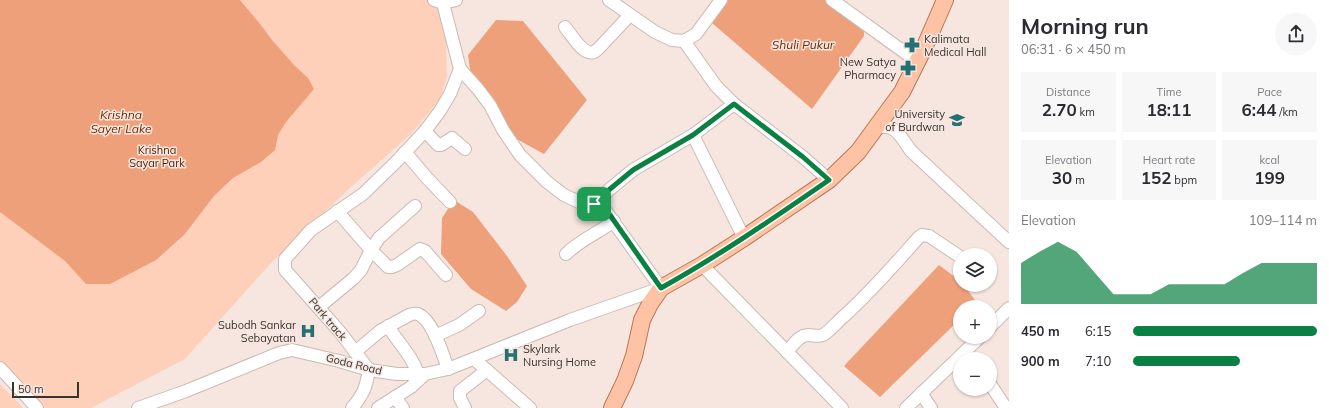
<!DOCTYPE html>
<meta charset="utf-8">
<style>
body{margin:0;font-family:Mulish,sans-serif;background:#f7f7f7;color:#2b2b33;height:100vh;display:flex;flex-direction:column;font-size:15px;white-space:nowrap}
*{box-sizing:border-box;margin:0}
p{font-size:13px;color:#7c7c81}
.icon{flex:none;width:22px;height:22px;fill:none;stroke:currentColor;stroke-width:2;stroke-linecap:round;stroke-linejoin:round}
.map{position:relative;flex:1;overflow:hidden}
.drawer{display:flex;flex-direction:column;background:#fff;width:320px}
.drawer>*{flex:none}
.fabs{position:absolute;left:953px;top:248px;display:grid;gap:8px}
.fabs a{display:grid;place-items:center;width:44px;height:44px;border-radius:50%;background:#fff;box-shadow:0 1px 3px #0004;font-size:20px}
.scale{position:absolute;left:12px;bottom:10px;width:67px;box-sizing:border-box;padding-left:4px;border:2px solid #3a3431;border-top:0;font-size:11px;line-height:14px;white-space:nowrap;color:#3a3431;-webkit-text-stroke:3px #f6e6df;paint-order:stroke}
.pin{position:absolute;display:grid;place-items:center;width:34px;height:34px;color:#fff;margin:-17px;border-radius:8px;box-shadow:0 2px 6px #0006}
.round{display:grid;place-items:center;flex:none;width:42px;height:42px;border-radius:21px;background:#f7f7f7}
.headline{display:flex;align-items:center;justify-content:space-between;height:68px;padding:0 12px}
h1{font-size:22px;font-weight:700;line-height:30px}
.metrics{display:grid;grid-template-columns:repeat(3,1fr);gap:6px;height:68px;padding:4px 12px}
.metrics div{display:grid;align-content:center;border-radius:0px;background:#f7f7f7;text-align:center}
.metrics b{font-size:17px;font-weight:700}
.metrics small{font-size:11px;font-weight:400}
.metrics p{font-size:11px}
.chart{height:112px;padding:8px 12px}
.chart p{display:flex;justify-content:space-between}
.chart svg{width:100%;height:72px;margin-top:4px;fill:#0b8043;opacity:.7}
ul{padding:0 12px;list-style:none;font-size:13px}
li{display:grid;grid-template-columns:64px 48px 1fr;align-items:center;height:30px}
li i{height:10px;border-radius:5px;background:#0b8043}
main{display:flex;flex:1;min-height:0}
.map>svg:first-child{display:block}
</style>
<main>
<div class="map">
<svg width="1009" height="408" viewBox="0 0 1009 408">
<rect width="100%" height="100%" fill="#f6e6df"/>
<!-- green -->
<g fill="#fed0ba">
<path d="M0,0H431L445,11L447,77L440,99L411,134L352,186L270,264L185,359L91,408H40L0,367Z"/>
<path d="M0,384L23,408H0Z"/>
</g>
<!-- water -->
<g fill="#eea07a">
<path d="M0,0H240L260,24L272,40L294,65L308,78L314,89L286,122L278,135L275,150L261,162L233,178L214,196L184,235L156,260L110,284H86L65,261L0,212Z"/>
<path d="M727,0H827L862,27L864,31V36L812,109L712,23Z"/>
<path d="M496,20L523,21L587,100L544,154L513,137L472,84L468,55Z"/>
<path d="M454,200L473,212L507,256L527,286L517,302L506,311L471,289L441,254L442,218Z"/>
<path d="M939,265L960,281V285H964L977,303L972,307H960V319L880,397L844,366Z"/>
</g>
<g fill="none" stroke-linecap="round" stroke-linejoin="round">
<defs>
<g id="minor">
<path d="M434,0L443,3L456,0"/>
<path d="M609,0L655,32L672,40L684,41L696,34L721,0"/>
<path d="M832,0L918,62"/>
<path d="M565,27C571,34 583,56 594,52C595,52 599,48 599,48L630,15"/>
<path d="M684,41L716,86L734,104L803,157L829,180"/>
<path d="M876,128C896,122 901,138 911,151L1009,242"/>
<path d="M425,131L438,145H441L452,138L465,149"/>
<path d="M693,135L744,238"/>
<path d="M405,152L427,178L450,202"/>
<path d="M594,204L610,189L633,170L693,135L734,104"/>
<path d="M337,211L371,250L388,267H392L397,265L420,249L425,251L446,275"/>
<path d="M566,254C580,240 598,233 614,221"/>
<path d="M702,265L842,408"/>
<path d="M319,307L354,278L361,270L371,250L379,238L415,206"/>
<path d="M388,326C398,343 412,355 418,374"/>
<path d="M990,327L1009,308"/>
<path d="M435,336L459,325L479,311"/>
<path d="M355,352L380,331L409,315C412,314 415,313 418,314C433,320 443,355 448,369"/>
<path d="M787,352C792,346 799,335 808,335C813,335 818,337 823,335C830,331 837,322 843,317C871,292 895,264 919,237L922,235L929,236L959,256"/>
<path d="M474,359L530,408"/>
<path d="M0,368L37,408"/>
<path d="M990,384L1006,408"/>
<path d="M921,393L931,408"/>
<path d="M395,397L403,408"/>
<path d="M138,408L186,391L279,353L292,350L339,361L369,370L397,374H425L448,369L570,320L661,288L605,210L594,204L581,203L564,195L547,182L520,155L503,130L490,105L478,89L460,69"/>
<path d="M352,408C363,395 366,388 369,370L340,332L285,270V259L311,230L363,194L395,163L425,131L440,111L450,94L460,69L443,3"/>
<path d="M378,408L411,387L425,374"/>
<path d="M465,408L460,398V391L487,370"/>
<path d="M906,408L980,337"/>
</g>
<path id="major" d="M612,408L625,381L634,356L642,320L650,304L661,288L702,265L744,238L829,180L858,152L902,92L925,46L945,0"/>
</defs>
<!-- minor casing -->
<use href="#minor" stroke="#c9bab3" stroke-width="14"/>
<!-- major casing -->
<use href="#major" stroke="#b97755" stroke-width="18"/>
<!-- minor -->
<use href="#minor" stroke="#fff" stroke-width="12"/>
<!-- major -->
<use href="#major" stroke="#fec3a5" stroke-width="16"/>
</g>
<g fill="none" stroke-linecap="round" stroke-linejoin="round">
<defs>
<path id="route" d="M734,104L803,157L829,180C774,218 720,255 661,288L610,215L600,206L594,204L610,189L633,170L693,135Z"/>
</defs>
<!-- route casing -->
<use href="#route" stroke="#fff" stroke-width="8"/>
<!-- route -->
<use href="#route" stroke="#0b8043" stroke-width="5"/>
</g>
<!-- icons -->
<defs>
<symbol id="pharmacy-bare" viewBox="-9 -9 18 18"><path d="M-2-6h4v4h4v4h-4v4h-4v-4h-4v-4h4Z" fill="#257072" stroke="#f6e6df" stroke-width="2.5" paint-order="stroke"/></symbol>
<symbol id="university-bare" viewBox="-9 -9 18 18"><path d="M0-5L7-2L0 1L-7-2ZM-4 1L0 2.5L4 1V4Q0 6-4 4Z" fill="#257072" stroke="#f6e6df" stroke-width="2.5" paint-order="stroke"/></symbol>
<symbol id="hospital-bare" viewBox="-9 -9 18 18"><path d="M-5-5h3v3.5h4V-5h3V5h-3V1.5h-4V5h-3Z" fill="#257072" stroke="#f6e6df" stroke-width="2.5" paint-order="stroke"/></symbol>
</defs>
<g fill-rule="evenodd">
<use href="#pharmacy-bare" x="901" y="34" width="22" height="22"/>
<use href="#pharmacy-bare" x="897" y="57" width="22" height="22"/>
<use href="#university-bare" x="946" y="109" width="22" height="22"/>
<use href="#hospital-bare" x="297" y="320" width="22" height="22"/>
<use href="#hospital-bare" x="500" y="344" width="22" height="22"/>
</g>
<g text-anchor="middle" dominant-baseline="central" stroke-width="3" stroke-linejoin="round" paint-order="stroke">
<!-- poi labels -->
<g font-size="11" fill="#3a3431" stroke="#f6e6df" text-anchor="end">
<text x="924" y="39" text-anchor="start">Kalimata<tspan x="924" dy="13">Medical Hall</tspan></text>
<text x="896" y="62">New Satya<tspan x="896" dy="13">Pharmacy</tspan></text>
<text x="945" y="114">University<tspan x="945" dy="13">of Burdwan</tspan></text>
<text x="296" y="325">Subodh Sankar<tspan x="296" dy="13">Sebayatan</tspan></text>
<text x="523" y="349" text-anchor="start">Skylark<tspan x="523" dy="13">Nursing Home</tspan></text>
</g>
<!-- park labels -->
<g font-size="11" fill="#4f1f02" stroke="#f6e6df">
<text x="157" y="150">Krishna<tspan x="157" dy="13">Sayar Park</tspan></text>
</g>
<!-- street labels -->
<g font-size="11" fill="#3a3431" stroke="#f6e6df">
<text transform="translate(328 319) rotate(50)">Park track</text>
<text transform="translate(354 364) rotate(14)">Goda Road</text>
</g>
<!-- water labels -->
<g font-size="12" font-style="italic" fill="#702b00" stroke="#f6e6df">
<text x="803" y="44">Shuli Pukur</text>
<text x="121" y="114">Krishna<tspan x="121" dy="14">Sayer Lake</tspan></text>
</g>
</g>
</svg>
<div class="fabs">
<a><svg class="icon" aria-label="layers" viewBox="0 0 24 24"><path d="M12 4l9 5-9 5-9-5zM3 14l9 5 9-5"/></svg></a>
<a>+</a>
<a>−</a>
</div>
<div class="scale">50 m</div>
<div class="pin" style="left:594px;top:204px;background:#1e9e55"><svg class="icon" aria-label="arrive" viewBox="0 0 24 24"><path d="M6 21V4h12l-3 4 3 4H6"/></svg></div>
</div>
<section class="drawer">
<div class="headline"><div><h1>Morning run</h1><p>06:31 · 6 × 450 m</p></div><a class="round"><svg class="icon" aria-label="share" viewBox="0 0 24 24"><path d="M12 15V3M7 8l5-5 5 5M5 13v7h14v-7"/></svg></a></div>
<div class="metrics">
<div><p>Distance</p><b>2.70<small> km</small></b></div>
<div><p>Time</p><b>18:11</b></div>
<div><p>Pace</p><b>6:44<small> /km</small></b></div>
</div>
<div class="metrics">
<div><p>Elevation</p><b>30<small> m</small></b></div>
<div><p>Heart rate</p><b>152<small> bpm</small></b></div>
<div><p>kcal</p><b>199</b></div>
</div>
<div class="chart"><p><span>Elevation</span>109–114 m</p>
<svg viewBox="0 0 160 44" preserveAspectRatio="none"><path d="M0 44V19L10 12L20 6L30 12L40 25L50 38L60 38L70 38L80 32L90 32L100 32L110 32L120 25L130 19L140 19L150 19L160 19V44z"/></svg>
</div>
<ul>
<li><b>450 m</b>6:15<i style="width:100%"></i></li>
<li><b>900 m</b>7:10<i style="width:58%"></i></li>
</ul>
</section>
</main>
